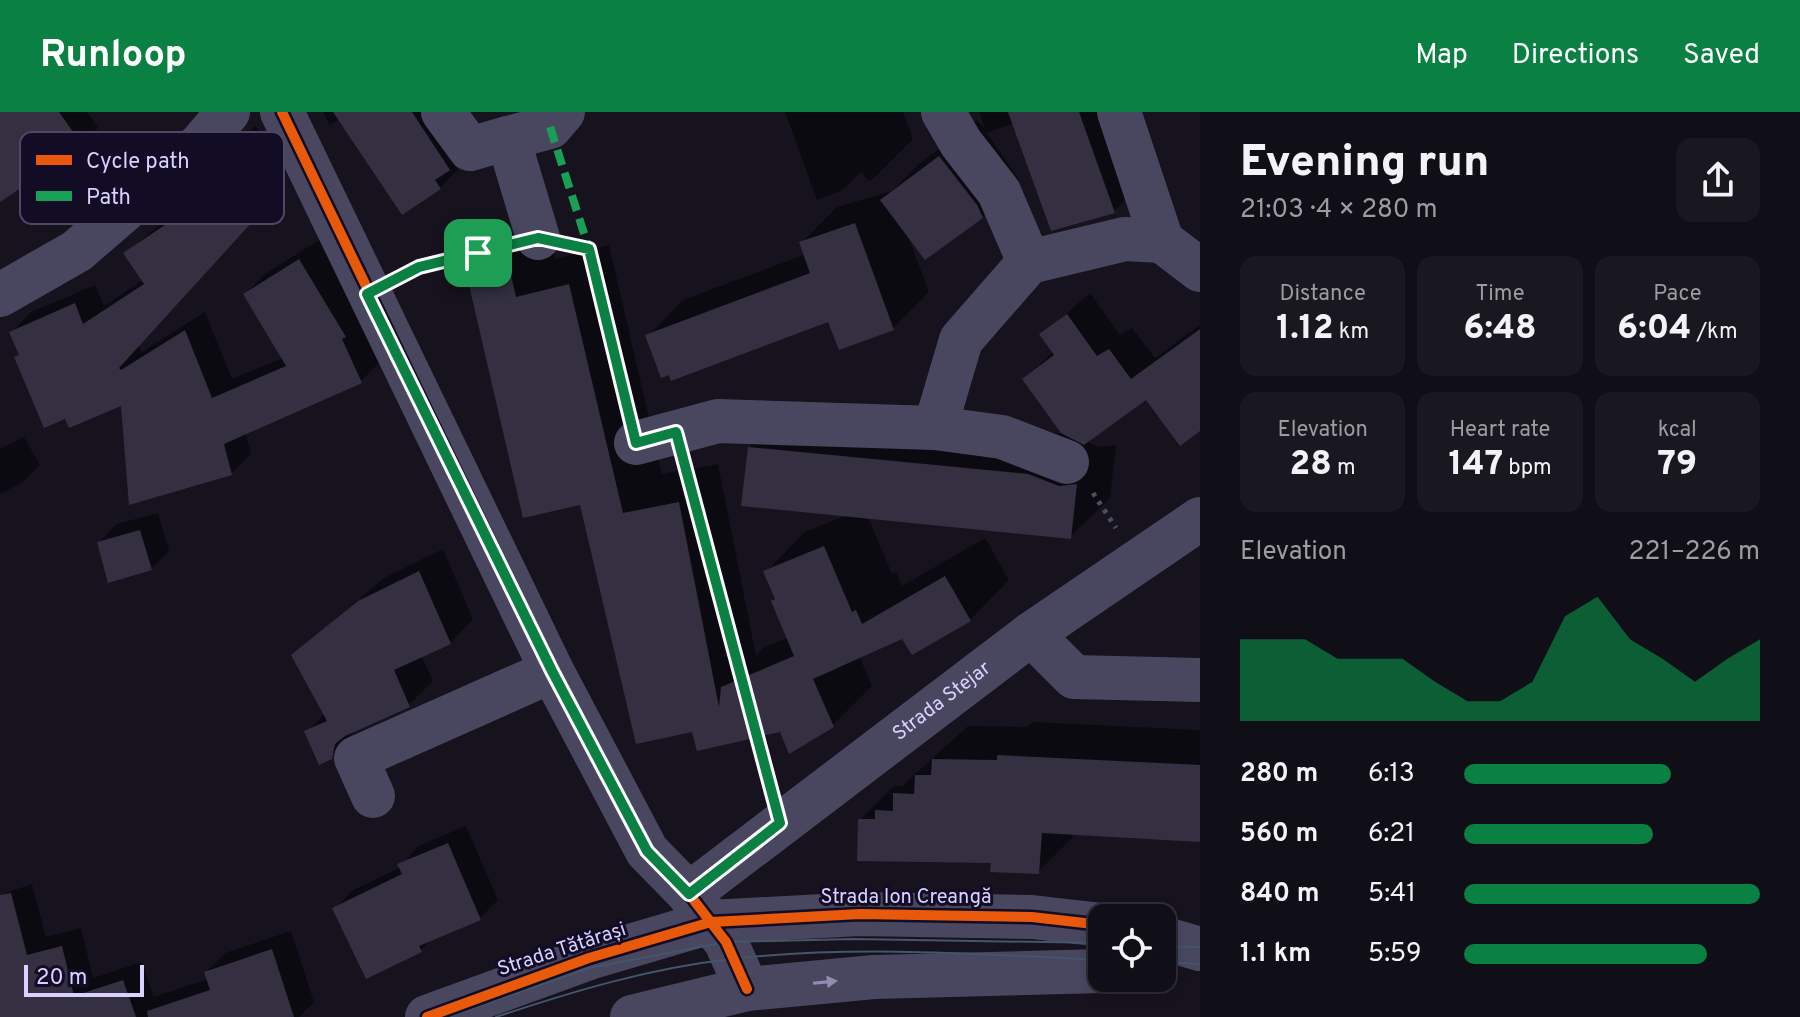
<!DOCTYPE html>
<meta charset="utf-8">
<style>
body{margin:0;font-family:Overpass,sans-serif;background:#191720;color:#f1f3f6;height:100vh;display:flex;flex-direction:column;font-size:30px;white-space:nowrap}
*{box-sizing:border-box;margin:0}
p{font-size:26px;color:#9c9ca1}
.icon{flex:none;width:44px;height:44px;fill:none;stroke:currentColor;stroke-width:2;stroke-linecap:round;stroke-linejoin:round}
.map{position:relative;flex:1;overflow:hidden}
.details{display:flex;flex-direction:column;background:#100e17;width:600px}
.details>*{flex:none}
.tools{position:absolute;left:1088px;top:792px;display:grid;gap:16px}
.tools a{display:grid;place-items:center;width:88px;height:88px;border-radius:16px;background:#100e17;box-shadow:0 4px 12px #0003,0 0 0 2px #302e36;font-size:40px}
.scale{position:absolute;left:24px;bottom:20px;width:120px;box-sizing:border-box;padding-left:8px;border:4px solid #d9d1ff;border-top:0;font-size:22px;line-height:28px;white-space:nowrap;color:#d9d1ff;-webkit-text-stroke:6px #120d25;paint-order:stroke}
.pin{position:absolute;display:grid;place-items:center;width:68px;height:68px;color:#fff;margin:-34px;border-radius:16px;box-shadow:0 4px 12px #0006}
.round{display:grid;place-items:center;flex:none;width:84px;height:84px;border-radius:16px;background:#191720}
.summary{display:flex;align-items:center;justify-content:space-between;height:136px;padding:0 40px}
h1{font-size:44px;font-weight:800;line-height:60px}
.stats{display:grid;grid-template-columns:repeat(3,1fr);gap:12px;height:136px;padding:8px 40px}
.stats div{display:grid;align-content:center;border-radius:16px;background:#191720;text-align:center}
.stats b{font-size:34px;font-weight:800}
.stats small{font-size:22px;font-weight:400}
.stats p{font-size:22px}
.chart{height:224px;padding:16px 40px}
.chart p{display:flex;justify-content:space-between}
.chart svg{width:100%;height:144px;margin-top:8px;fill:#0b8043;opacity:.7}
ul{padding:0 40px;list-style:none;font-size:26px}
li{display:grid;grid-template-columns:128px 96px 1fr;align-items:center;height:60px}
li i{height:20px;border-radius:10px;background:#0b8043}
header{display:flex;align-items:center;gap:48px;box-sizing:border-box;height:112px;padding:0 40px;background:#0b8043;color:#fff}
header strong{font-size:38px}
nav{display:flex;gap:44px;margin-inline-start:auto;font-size:28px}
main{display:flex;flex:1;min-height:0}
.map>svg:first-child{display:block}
</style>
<header>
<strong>Runloop</strong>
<nav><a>Map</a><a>Directions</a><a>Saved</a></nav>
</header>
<main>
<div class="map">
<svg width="1200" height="905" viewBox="0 0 1200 905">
<rect width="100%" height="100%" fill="#16131f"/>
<!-- shadow -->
<g fill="#0007">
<path d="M0,0H87L98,16L82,33L0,86Z"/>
<path d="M323,0H440L467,39L454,52L458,58L440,76L340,6L330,13Z"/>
<path d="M785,0H903L913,27L873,67L868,69L861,60L843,78L817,88Z"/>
<path d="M979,0H1132L1154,60L1114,99L1015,11L987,21L1019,68L982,105L908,124L929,180L893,216L829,207L648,224L683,188L806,142L801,131L837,95L892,79L919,52L977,8L985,17Z"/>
<path d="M255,14L292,49L274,69L282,76L138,234L142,240L205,200L232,267L283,246L245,182L265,162L319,128L364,203L381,249L361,269L245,320L251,342L231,362L123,291L16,245L20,241L11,221L31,200L95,173L104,194L143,168L126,141L164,109L180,83Z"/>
<path d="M550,125L555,147L609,133L662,362L718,352L756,544L763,536L789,525L766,460L805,420L847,403L749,336L789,296L1065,322L1024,267L1054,239L1042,223L1090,181L1120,223L1132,216L1155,246L1200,213V317L1147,285L1086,329L1099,335L1116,333L1110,386L1070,425L868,405L892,462L896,460L902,474L985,426L1009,468L970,508L903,524L859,544L872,574L832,614L694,617L471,173L511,134Z"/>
<path d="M24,325L40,353L23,370L0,382V337Z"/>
<path d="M158,401L169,439L151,457L99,430L117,412Z"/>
<path d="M443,437L473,507L450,531L421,543L433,569L409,593L356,617L330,646L307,620L325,601L294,543L384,466Z"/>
<path d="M1033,610L1200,618V728L1073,721L1072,726L1038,760L860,708L894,674H902L968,614L1027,615Z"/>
<path d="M466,714L498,788L480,806L433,826L420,839L335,796L353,778L401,755L418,734Z"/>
<path d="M32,772L46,825L81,816L93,866L142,850L154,885L208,867L206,860L225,841L291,819L314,890L299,905H10L0,858V783Z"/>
</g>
<!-- building -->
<g fill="#343042">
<path d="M0,0H59L83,34L0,90Z"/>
<path d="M333,0H412L450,58L435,68L441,77L402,103Z"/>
<path d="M1008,0H1079L1115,101L1051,119Z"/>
<path d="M233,32L273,70L255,90L264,97L119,256L121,258L185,218L212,286L286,254L243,182L299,147L346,225L342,227L362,271L224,332L232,363L129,393L121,294L69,316L65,307L44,316L14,245L19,243L9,220L75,191L83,212L144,172L123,141L165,113L157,103Z"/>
<path d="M939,44L977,93L983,106L925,148L880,88Z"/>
<path d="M855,111L894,218L839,238L828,210L671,269L669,263L661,266L645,223L810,161L799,130Z"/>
<path d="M511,163L516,185L569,172L623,401L679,390L719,595L721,575L794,544L771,489L775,487L763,459L824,434L852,500L856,498L862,512L945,464L971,509L912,543L902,527L813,567L834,615L789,642L780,620L697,639L692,620L636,632L580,393L523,406L469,173Z"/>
<path d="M1067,202L1097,244L1109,237L1131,267L1200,217V319L1180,334L1146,288L1084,333L1061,321L1022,267L1054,243L1039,222Z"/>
<path d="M748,335L1028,362L1059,374L1077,372L1071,427L741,394Z"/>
<path d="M140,418L152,458L108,471L97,430Z"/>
<path d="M419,459L451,532L394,558L410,595L345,624L335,632L332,647L319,653L304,619L327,609L291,543L358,489Z"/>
<path d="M997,643L1200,653V730L1042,721L1039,762L990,760L991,751L857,749L858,707H875V698L893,699V681L914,682L915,663H931L932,647L997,648Z"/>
<path d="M448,731L481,808L419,834L422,840L366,867L332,796L402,762L397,752Z"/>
<path d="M11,781L27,843L62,834L74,884L123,868L136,905H0V783Z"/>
<path d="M272,837L294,905H148L147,899L210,878L204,860Z"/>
</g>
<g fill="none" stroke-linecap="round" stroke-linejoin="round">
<!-- path -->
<g stroke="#445160" stroke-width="5" stroke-dasharray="4 6" stroke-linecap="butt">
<path d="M578,134L589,137L626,291"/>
<path d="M407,161L498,136"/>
<path d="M687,360L769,667"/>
<path d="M1093,381L1116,416"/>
</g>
<!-- minor -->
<g stroke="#494760" stroke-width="44">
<path d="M282,0L552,559L647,739L689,782L726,830L747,877"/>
<path d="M443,0L470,37L508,26L538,126"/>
<path d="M943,0L961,31L999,80L1029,150"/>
<path d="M1119,0L1162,129L1200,158"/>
<path d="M508,26L550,15L563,0"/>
<path d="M0,183L77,139L201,32L228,0"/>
<path d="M935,316L1002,325L1067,350"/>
<path d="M636,331L718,309L935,316L961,228L1029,150L1125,127L1162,129"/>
<path d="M1031,522L1074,565L1200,568"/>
<path d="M373,684L356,646L552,559"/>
<path id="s1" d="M689,782L1031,522L1200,407"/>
<path d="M1162,826L1200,837"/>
<path d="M427,905L589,846L711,810L860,802L1032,805L1102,813"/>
<path d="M632,905L747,877L874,865L1102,859"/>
</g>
<!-- tram -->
<g stroke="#43566a" stroke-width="2">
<path d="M1162,834L1200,835"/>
<path d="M1162,850L1200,852"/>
<path d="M448,905L589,856L726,830L853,827L1102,831"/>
<path d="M496,905C574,879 650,856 732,847C853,833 980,842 1102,848"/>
</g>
<!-- quiet -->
<path stroke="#1a9f57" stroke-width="8" stroke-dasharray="16 8" stroke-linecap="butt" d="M550,15L589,137"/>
<defs>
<g id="cycleway">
<path d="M282,0L552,559L647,739L689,782L726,830L747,877"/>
<path d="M427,905L589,846L711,810L860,802L1032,805L1102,813"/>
</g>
</defs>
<!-- cycleway casing -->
<use href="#cycleway" stroke="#120d25" stroke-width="15"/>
<!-- cycleway -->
<use href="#cycleway" stroke="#e8590c" stroke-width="10"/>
</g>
<!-- one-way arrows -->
<defs><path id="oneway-solid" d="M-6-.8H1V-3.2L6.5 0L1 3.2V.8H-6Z" transform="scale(2)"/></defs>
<use fill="#918cb0" href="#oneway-solid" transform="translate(825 870) rotate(-6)"/>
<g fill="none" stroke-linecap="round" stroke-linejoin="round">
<defs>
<path id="route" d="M538,126L589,137L636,331L676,320L780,711L689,782L647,739L552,559L367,182L419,155Z"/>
</defs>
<!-- route casing -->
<use href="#route" stroke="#fff" stroke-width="16"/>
<!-- route -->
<use href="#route" stroke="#0b8043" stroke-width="10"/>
</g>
<g text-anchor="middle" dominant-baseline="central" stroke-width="6" stroke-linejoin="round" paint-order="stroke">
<!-- street labels -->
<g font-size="20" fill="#d9d1ff" stroke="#120d25">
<text stroke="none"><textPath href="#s1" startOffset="318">Strada Stejar</textPath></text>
<text x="906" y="786">Strada Ion Creangă</text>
<text transform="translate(562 838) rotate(-18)">Strada Tătărași</text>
</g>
</g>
<!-- legend -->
<rect x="20" y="20" width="264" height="92" rx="12" fill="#120d25" stroke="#4e4866" stroke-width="2"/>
<rect x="36" y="43" width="36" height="10" fill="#e8590c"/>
<rect x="36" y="79" width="36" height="10" fill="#1a9f57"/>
<g font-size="22" fill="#d9d1ff">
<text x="86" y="56">Cycle path</text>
<text x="86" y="92">Path</text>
</g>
</svg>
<div class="tools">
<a><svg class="icon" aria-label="locate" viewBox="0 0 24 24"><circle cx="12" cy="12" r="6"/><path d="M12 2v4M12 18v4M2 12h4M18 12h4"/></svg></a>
</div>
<div class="scale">20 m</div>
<div class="pin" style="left:478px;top:141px;background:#1e9e55"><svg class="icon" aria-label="arrive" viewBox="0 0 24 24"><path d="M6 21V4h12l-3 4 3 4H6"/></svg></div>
</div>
<section class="details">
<div class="summary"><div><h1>Evening run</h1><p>21:03 · 4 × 280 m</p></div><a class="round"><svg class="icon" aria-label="share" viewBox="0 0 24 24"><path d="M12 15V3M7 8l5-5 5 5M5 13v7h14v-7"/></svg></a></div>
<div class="stats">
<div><p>Distance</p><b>1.12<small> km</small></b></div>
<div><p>Time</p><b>6:48</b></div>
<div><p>Pace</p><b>6:04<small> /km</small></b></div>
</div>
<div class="stats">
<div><p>Elevation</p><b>28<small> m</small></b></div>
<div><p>Heart rate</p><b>147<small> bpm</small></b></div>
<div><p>kcal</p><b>79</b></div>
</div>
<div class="chart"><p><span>Elevation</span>221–226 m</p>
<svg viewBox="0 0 160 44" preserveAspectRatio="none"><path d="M0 44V19L10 19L20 19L30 25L40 25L50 25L60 32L70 38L80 38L90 32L100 12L110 6L120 19L130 25L140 32L150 25L160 19V44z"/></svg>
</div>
<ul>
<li><b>280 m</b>6:13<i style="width:70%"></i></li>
<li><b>560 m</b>6:21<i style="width:64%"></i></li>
<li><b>840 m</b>5:41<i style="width:100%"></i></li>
<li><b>1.1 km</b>5:59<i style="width:82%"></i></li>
</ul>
</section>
</main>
